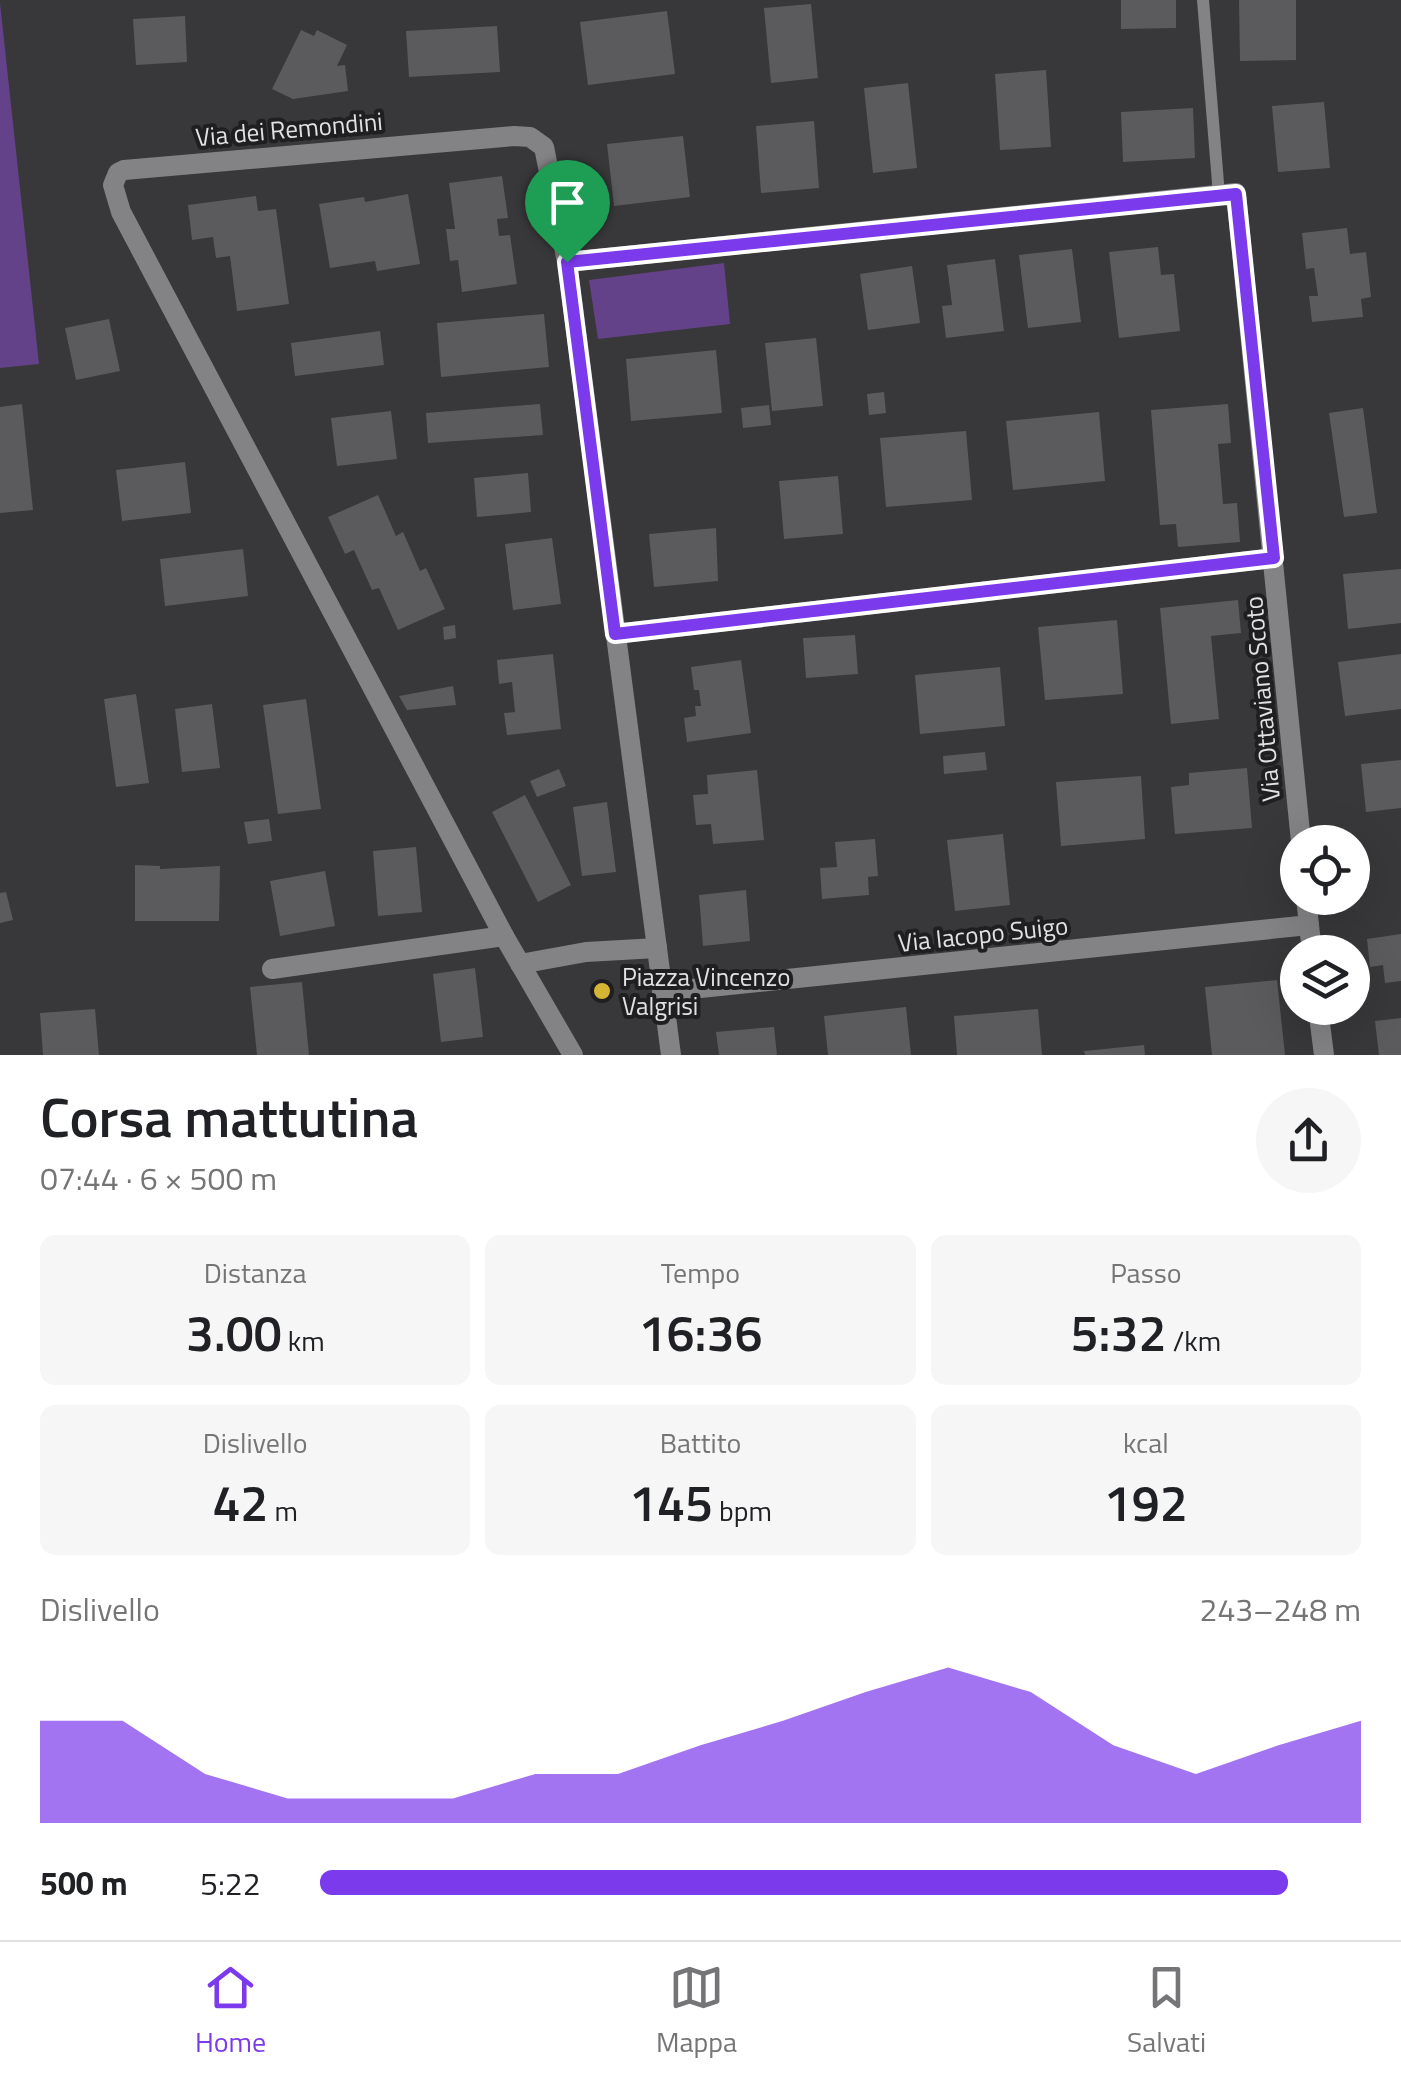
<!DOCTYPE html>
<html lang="it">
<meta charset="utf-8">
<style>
body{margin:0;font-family:"Titillium Web",sans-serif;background:#f6f6f6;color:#202124;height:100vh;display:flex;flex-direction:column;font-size:38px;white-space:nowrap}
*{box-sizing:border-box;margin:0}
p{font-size:32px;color:#757577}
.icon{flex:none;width:55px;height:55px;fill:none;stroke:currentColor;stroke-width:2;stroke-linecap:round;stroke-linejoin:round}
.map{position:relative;height:1055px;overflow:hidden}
.side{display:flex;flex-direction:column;background:#fff;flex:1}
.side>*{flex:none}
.controls{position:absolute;left:1280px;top:825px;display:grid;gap:20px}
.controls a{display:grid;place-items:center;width:90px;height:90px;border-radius:50%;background:#fff;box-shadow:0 10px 40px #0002;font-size:50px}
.pin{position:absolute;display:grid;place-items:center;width:85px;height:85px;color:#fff;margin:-102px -42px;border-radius:50% 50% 50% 0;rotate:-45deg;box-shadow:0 0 10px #0007}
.pin .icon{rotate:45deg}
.round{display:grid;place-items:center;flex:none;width:105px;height:105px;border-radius:52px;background:#f6f6f6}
.head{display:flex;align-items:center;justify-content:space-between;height:170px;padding:0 40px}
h1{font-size:55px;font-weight:600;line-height:75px}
.metrics{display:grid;grid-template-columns:repeat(3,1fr);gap:15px;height:170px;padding:10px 40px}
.metrics div{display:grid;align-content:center;border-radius:15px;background:#f6f6f6;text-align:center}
.metrics b{font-size:50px;font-weight:600}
.metrics small{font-size:28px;font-weight:400}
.metrics p{font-size:28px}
.chart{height:280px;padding:20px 40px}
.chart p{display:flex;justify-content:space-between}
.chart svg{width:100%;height:180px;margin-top:10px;fill:#7c3aed;opacity:.7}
ul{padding:0 40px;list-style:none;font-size:32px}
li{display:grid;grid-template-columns:160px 120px 1fr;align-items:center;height:75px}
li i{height:25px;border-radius:12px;background:#7c3aed}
.tab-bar{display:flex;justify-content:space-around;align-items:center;height:140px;border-top:2px solid #e0e0e0;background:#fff;font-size:28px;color:#757577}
.tab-bar a{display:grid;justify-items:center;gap:5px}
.tab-bar .selected{color:#7c3aed}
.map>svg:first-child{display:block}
</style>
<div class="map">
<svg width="1401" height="1055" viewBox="0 0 1401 1055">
<rect width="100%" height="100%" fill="#383739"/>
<!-- green -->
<g fill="#644289">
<path d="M0,3L39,364L0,368Z"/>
<path d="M724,263L730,324L598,339L589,280Z"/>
</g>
<!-- building -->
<g fill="#5b5a5d">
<path d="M1121,0H1176V28L1121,29Z"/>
<path d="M1239,0H1296V60L1240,61Z"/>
<path d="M811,4L818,78L771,83L764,8Z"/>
<path d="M667,11L675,74L588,85L580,22Z"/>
<path d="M185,16L187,62L136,65L133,19Z"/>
<path d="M497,26L500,72L409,77L406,31Z"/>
<path d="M301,30L314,36L317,30L347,45L337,66L345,65L348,91L293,99L272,89Z"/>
<path d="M1046,70L1051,147L1000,150L995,74Z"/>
<path d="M908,83L917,168L873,173L864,88Z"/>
<path d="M1324,102L1330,168L1278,172L1272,106Z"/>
<path d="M1193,108L1195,158L1123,162L1121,112Z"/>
<path d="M814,121L819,188L761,193L756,126Z"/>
<path d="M683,136L690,197L614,206L607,144Z"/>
<path d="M502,176L508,218L497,219L499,236L510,235L517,284L462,292L458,260L450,261L446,229H455L449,183Z"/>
<path d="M408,194L420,264L377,271L375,261L330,268L319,204L364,197L365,202Z"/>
<path d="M256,196L258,211L276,209L289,304L237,311L230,256L216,258L213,237L192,240L188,205Z"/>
<path d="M1347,228L1350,254L1366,252L1371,297L1361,299L1363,317L1312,322L1309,296H1318L1314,268L1306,269L1302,233Z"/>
<path d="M1158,247L1161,275L1174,274L1180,331L1119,338L1109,252Z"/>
<path d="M1072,249L1081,322L1028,328L1019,255Z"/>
<path d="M995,259L1004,331L946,338L942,306L952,305L947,265Z"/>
<path d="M912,266L920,323L868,330L860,274Z"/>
<path d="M544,314L549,367L441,377L437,323Z"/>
<path d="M109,319L120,371L76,380L65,328Z"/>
<path d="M380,331L384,365L295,376L291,343Z"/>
<path d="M816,338L823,406L772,411L765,343Z"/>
<path d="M716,350L722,413L631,421L626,359Z"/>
<path d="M884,392L886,413L869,415L867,394Z"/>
<path d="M22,404L33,510L0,513V407Z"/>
<path d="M540,404L543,435L428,443L426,413Z"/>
<path d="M1228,404L1231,443L1218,444L1223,504L1237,503L1240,542L1178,547L1176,524L1160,525L1151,410Z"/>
<path d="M769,405L771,425L743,428L741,408Z"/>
<path d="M1363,408L1377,513L1344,517L1329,413Z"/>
<path d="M391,411L397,459L337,466L331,418Z"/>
<path d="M1099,412L1105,481L1013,490L1006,421Z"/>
<path d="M966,431L972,500L886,507L880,438Z"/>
<path d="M185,462L191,513L122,521L116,470Z"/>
<path d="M528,473L531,512L477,517L474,478Z"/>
<path d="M838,476L843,534L784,539L779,481Z"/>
<path d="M378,495L396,536L403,532L420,571L426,568L445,609L398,630L379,588L372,590L354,550L345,554L328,517Z"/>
<path d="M716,528L718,581L654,587L649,534Z"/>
<path d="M552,538L561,604L513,610L505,544Z"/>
<path d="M243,549L248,596L165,606L160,559Z"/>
<path d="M1401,569V623L1348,629L1343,574Z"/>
<path d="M1238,600L1241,633L1211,636L1219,719L1171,724L1160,608Z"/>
<path d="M1117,620L1123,694L1045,700L1038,627Z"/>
<path d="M455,625L456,638L444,640L443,627Z"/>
<path d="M855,635L858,674L806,678L803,638Z"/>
<path d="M553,654L561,729L507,735L504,713L515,712L512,682L499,684L497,660Z"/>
<path d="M1401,654V709L1345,716L1338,662Z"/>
<path d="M741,660L751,733L687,742L684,718L696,716L695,706H701L699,690H694L691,667Z"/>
<path d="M1000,667L1005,726L920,734L915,675Z"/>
<path d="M453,686L456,705L407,710L399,696Z"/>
<path d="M136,694L149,783L116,787L104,699Z"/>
<path d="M306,699L321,809L278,814L263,705Z"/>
<path d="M212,704L220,768L182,772L175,709Z"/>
<path d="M985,752L987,770L944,774L943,756Z"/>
<path d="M1401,760V808L1366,812L1361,764Z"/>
<path d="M1247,768L1252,828L1175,834L1171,787L1189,785V773Z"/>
<path d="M559,769L566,786L537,797L530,781Z"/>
<path d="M757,770L764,840L713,844L711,824L696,825L693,795L708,794L707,775Z"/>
<path d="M1141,776L1145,839L1061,846L1056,782Z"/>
<path d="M525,795L571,885L538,902L492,812Z"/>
<path d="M607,802L616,872L582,876L573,807Z"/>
<path d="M269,819L272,841L248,844L244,822Z"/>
<path d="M1003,834L1010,905L955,911L947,840Z"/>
<path d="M875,839L878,876L868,877L869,895L822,899L820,868L837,867L835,842Z"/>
<path d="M416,847L422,912L378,916L373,851Z"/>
<path d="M135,865L160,866V869L220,866L219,921H135Z"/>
<path d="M325,871L335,926L280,936L270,881Z"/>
<path d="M746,890L750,941L703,946L699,895Z"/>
<path d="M6,892L13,920L0,923V893Z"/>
<path d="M1401,934V981L1385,983L1383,965L1370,967L1367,939Z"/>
<path d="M475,968L483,1037L441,1042L433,974Z"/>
<path d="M1277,980L1285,1055H1212L1205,987Z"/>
<path d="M302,982L309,1055H257L250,987Z"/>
<path d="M906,1007L911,1055H828L824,1016Z"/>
<path d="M95,1009L99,1055H43L40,1013Z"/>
<path d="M1038,1009L1042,1055H957L954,1016Z"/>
<path d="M1401,1018V1055H1379L1375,1021Z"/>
<path d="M774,1027L777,1055H719L716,1032Z"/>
<path d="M1144,1045L1145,1055H1085L1084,1051Z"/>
</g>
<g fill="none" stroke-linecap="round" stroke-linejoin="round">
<!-- lane -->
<path stroke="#838284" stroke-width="12" d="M1203,0L1219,195"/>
<!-- street -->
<g stroke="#838284" stroke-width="20">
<path d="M567,262L1236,193L1301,842"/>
<path d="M615,634L1274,558"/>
<path d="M1306,898L1312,952"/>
<path d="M520,964L586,952L657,948"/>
<path d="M272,969L504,936"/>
<path d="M662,992L1309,925"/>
<path d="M1318,1008L1324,1055"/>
<path d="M573,1055L504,936L121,212L113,185L118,173L124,170L514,136L530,137L544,147L567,262L671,1055"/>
</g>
</g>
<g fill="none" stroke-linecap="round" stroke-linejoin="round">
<defs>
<path id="route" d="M1236,194L1274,558L615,634L567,262Z"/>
</defs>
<!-- route casing -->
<use href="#route" stroke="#fff" stroke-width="20"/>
<!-- route -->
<use href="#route" stroke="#7c3aed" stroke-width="12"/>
</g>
<!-- markers -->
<circle fill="#d5b534" stroke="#1f1e20" stroke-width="4" cx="602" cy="991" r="10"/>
<g text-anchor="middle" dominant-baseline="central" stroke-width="8" stroke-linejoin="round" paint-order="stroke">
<!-- street labels -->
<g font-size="25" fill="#e1e0e2" stroke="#1f1e20">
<text transform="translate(289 129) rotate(-5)">Via dei Remondini</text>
<text transform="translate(1262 699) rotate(-95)">Via Ottaviano Scoto</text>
<text transform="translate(983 934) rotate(-6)">Via Iacopo Suigo</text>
</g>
<!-- poi labels -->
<g font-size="25" fill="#e1e0e2" stroke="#1f1e20" text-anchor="start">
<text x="622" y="977">Piazza Vincenzo<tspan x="622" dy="29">Valgrisi</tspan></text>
</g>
</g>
</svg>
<div class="controls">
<a><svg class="icon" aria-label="locate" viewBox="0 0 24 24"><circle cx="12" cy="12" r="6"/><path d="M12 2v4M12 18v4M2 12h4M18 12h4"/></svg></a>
<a><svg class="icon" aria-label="layers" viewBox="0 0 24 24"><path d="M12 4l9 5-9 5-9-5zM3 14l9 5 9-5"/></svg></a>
</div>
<div class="pin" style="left:567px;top:262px;background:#1e9e55"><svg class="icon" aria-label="arrive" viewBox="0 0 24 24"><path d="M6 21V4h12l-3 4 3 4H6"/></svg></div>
</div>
<section class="side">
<div class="head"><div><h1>Corsa mattutina</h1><p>07:44 · 6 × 500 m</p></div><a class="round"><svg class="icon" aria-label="share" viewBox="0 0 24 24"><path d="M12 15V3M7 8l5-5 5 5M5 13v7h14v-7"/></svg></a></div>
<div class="metrics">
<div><p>Distanza</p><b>3.00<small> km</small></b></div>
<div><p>Tempo</p><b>16:36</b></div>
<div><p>Passo</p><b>5:32<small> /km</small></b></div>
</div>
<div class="metrics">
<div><p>Dislivello</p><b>42<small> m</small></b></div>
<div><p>Battito</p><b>145<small> bpm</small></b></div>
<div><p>kcal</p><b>192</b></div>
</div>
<div class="chart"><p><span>Dislivello</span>243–248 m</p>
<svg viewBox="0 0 160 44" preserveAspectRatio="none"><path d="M0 44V19L10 19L20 32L30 38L40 38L50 38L60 32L70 32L80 25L90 19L100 12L110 6L120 12L130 25L140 32L150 25L160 19V44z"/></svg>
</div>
<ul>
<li><b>500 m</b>5:22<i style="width:93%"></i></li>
</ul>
</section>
<nav class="tab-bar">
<a class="selected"><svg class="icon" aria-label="home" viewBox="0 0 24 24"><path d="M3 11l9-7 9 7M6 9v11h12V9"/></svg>Home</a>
<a><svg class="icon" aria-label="map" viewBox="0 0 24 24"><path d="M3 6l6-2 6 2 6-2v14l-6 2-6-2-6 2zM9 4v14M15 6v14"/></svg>Mappa</a>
<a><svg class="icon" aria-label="saved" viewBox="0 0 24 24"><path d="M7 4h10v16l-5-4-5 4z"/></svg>Salvati</a>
</nav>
